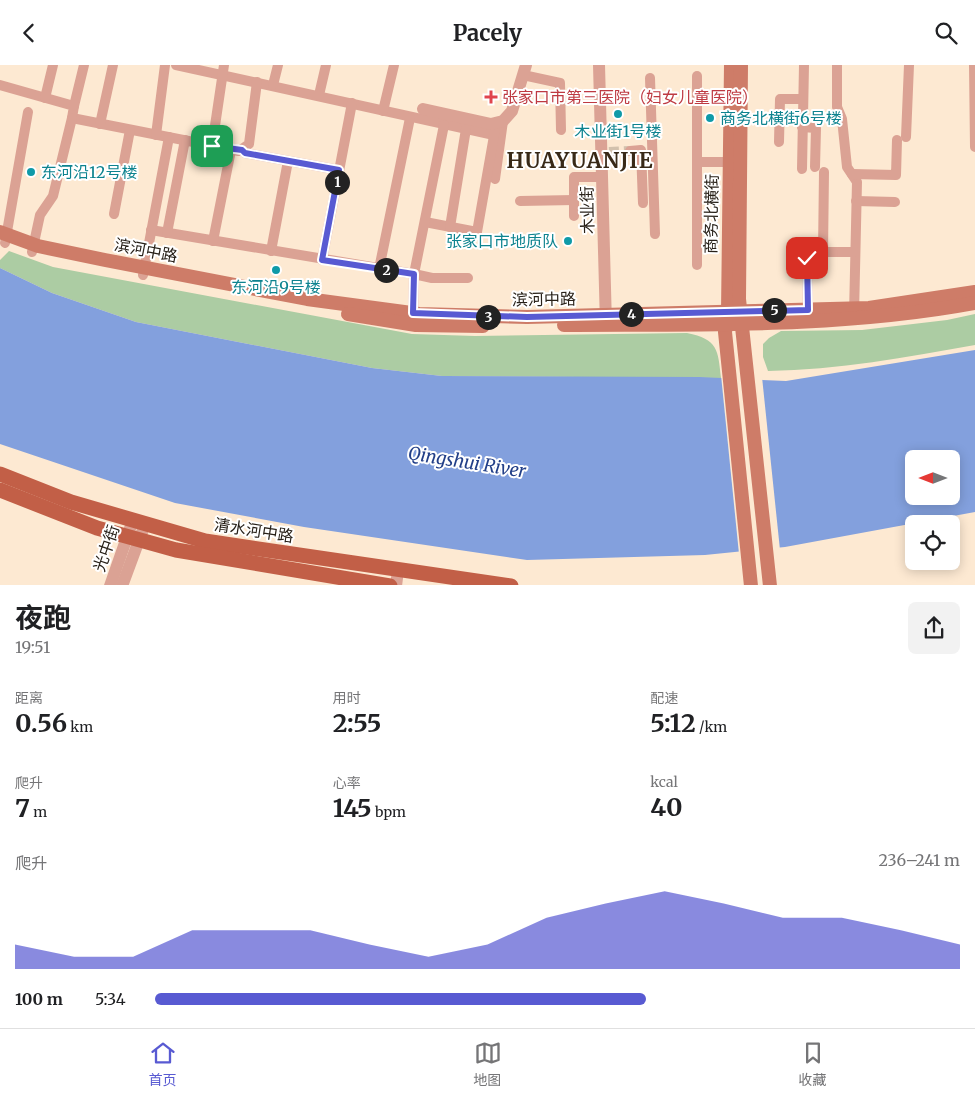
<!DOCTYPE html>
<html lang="zh">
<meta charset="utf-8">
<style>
body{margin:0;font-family:Merriweather,"Noto Sans SC",serif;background:#f2f2f2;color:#202124;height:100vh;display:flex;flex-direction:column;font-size:19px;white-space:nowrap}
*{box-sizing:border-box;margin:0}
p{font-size:16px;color:#757577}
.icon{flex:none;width:28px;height:28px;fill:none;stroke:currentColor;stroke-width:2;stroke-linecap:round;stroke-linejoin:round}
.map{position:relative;height:520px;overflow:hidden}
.side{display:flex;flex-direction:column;background:#fff;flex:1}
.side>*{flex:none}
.needle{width:32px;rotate:270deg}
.buttons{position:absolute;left:905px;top:385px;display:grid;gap:10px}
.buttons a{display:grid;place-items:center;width:55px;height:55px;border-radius:8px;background:#fff;box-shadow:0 2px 12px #0003;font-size:25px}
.pin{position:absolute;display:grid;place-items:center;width:42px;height:42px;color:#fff;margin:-21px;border-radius:10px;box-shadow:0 2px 8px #0006}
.km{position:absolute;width:25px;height:25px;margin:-12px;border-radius:50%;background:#222;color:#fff;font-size:14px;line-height:25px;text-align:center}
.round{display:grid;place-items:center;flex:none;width:52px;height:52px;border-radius:8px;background:#f2f2f2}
.overview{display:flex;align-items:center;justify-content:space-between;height:85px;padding:0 15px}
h1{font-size:28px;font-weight:700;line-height:38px}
.metrics{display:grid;grid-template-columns:repeat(3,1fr);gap:8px;height:85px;padding:5px 15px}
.metrics div{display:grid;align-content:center}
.metrics b{font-size:25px;font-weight:700}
.metrics small{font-size:14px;font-weight:400}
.metrics p{font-size:14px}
.chart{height:140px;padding:10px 15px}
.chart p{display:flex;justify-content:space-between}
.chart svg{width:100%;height:90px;margin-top:5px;fill:#585ad2;opacity:.7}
ul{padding:0 15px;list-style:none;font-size:16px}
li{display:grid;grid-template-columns:80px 60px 1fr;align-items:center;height:38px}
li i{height:12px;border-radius:6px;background:#585ad2}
header{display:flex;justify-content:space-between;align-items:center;height:65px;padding:0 15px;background:#fff;font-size:22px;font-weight:700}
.tab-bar{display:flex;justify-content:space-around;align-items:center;height:70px;border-top:1px solid #e0e0e0;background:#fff;font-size:14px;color:#757577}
.tab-bar a{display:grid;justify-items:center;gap:2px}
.tab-bar .selected{color:#585ad2}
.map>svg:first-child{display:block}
</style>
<header><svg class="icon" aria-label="back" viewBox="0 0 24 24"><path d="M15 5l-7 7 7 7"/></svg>Pacely<svg class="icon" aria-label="search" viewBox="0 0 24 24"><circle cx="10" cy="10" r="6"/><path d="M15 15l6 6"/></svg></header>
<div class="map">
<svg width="975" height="521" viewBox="0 0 975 521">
<rect width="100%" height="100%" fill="#fde9d2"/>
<!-- green -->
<g fill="#accca3">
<path d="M9,186L53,202L412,269L475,271L687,268C718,274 718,285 721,313L442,311L372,303L136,257L52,228L0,203V195Z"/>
<path d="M975,249V280C907,292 838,305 768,306L763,292V279L769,273L781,266L862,265L947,255Z"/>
</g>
<!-- water -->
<path fill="#83a0dd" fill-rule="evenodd" d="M0,203L52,228L136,257L372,303L442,311L700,312L786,316L975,285V447L785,482L705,490L527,495L304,462L175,438L0,379ZM914,394H951V431H914Z"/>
<!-- pier -->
<path fill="#fde9d2" d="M721,310L762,312L780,485L739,489Z"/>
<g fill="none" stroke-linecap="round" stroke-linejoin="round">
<!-- minor-tunnel -->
<path stroke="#d2c1ad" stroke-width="10" stroke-dasharray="10 5" stroke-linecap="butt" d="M609,87L630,86"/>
<!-- minor -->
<g stroke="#dba294" stroke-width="10">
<path d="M176,0L494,70"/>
<path d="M837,0V42L842,54L847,102L857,117L854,250"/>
<path d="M974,0L975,82"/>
<path d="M523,10L560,18L561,65"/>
<path d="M650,13L655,169"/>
<path d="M0,20L74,41L72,53L239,86L249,79L257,17"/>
<path d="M273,20L278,0"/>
<path d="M319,30L326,0"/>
<path d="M45,33L53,0"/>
<path d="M74,41L84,0"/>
<path d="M383,46L394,0"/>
<path d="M100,59L113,0"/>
<path d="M802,62L816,63L815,102"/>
<path d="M156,70L165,0"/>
<path d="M906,72L909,0"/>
<path d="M779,77L780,34H803"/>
<path d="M212,81L224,0"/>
<path d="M243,85L245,88L339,105"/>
<path d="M630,86L641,85L643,138"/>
<path d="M697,97H736"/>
<path d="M802,104L804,0"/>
<path d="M852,109L896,110L897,75"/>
<path d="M495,114L503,56"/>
<path d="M520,136L574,135"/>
<path d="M856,136L895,137"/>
<path d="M114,149L130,65"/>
<path d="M574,151V112H602"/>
<path d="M425,157L477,167L495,65"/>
<path d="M450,162L466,64"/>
<path d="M151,165L414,209L444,60"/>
<path d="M167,168L185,75"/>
<path d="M213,176L231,85"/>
<path d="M5,178L28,47"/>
<path d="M271,186L288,96"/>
<path d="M32,187L40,150L53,131L72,53"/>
<path d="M823,187L824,107"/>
<path d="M322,195L352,38"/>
<path d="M697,200V11"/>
<path d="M379,204L410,53"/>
<path d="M143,210L169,72"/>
<path d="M808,251L807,193L823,187H855"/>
<path d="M413,253L414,209L432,213H468"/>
</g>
<!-- tertiary -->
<g stroke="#dba294" stroke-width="12">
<path d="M599,0L606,260"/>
<path d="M423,44L491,59L503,56L512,46L526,0"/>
<path d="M110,521L133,455"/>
<path d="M122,521L145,459"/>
<path d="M396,521L398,505"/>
</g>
<!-- secondary -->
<g stroke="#ce7c68" stroke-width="14">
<path d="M731,0L728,247L725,267L751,521"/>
<path d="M741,0L739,234L770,521"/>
<path d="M0,167L38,181L105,195L307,234L419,249L527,252L869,243L975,227"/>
<path d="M348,249L416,260L483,261"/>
<path d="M564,260C701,259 841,263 975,238"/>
</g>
<!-- primary -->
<g stroke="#c25f47" stroke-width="15">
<path d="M0,409L71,437L205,476L511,521"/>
<path d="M0,425L97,463L176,485L390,521"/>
</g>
</g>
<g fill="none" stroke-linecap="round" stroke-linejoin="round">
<defs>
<path id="route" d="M212,81L242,85L245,88L339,105L322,195L414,209L413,248L527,252L808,245L807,193"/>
</defs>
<!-- route casing -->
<use href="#route" stroke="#fff" stroke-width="10"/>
<!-- route -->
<use href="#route" stroke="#585ad2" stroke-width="6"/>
</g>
<!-- markers -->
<path fill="#e0444e" stroke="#fff" stroke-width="2" d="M488.5 24.5h5v5h5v5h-5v5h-5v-5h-5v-5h5z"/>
<g fill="#0f9aa8" stroke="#fff" stroke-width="2">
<circle cx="618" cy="49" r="5"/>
<circle cx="710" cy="53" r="5"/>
<circle cx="31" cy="107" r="5"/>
<circle cx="568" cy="176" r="5"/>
<circle cx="276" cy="205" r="5"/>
</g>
<g text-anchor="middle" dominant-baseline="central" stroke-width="4" stroke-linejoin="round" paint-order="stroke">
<!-- health labels -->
<g font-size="16" fill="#be3a42" stroke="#fff" text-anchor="start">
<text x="502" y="32">张家口市第三医院（妇女儿童医院）</text>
</g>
<!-- culture labels -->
<g font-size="16" fill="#0d838f" stroke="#fff" text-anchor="start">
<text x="720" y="53">商务北横街6号楼</text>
<text x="618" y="66" text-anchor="middle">木业街1号楼</text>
<text x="41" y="107">东河沿12号楼</text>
<text x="558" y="176" text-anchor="end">张家口市地质队</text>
<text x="276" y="222" text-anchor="middle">东河沿9号楼</text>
</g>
<!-- street labels -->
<g font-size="16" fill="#282119" stroke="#fff">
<text transform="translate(587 145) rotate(-91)">木业街</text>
<text transform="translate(711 149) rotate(-89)">商务北横街</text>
<text transform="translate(146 185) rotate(11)">滨河中路</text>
<text transform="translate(544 234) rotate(-1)">滨河中路</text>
<text transform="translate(254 465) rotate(9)">清水河中路</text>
<text transform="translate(106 483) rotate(-71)">光中街</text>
</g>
<!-- water labels -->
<g font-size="18" font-style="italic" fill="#223f88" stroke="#fff">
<text transform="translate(467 397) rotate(9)">Qingshui River</text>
</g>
<!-- district labels -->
<g font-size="21" font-weight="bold" letter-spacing="1" fill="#382917" stroke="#fff">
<text x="580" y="95">HUAYUANJIE</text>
</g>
</g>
</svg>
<div class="buttons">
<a><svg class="needle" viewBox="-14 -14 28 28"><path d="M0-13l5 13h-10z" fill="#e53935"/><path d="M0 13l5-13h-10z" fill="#757577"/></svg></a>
<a><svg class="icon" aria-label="locate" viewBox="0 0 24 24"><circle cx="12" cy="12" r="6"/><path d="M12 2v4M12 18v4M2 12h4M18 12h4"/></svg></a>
</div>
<div class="pin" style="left:212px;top:81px;background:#1e9e55"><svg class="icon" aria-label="arrive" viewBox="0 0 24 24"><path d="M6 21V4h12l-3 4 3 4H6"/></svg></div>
<div class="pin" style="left:807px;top:193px;background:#d93025"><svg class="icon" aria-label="check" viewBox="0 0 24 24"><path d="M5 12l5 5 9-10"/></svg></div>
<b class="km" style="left:337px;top:117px">1</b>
<b class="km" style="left:386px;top:205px">2</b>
<b class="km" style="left:488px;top:252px">3</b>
<b class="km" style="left:631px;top:249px">4</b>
<b class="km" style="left:774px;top:245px">5</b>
</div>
<section class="side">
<div class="overview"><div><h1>夜跑</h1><p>19:51</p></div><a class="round"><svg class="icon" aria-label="share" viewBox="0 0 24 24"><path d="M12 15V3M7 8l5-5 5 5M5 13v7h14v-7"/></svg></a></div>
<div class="metrics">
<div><p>距离</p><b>0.56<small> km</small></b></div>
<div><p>用时</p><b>2:55</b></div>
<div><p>配速</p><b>5:12<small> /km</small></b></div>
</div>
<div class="metrics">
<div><p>爬升</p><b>7<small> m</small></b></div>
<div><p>心率</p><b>145<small> bpm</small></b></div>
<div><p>kcal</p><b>40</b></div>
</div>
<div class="chart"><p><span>爬升</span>236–241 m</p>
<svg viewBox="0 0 160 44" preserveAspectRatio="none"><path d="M0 44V32L10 38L20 38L30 25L40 25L50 25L60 32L70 38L80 32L90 19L100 12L110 6L120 12L130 19L140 19L150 25L160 32V44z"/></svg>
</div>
<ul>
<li><b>100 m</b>5:34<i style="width:61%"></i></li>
</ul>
</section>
<nav class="tab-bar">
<a class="selected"><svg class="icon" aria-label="home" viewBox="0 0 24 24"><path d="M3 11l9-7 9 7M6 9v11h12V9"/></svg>首页</a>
<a><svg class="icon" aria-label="map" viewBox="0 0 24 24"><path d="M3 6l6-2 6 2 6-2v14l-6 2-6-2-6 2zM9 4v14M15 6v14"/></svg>地图</a>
<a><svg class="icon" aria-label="saved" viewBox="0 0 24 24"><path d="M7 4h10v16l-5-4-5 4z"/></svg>收藏</a>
</nav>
